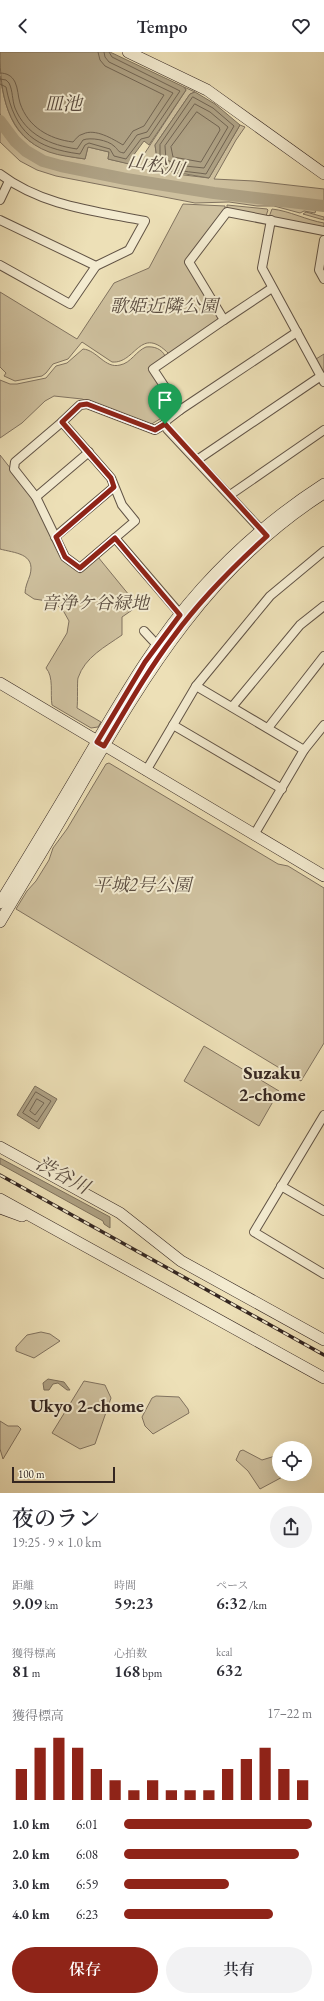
<!DOCTYPE html>
<html lang="ja">
<meta charset="utf-8">
<style>
body{margin:0;font-family:"EB Garamond","Noto Serif JP",serif;background:#f2f2f3;color:#2b2b33;height:100vh;display:flex;flex-direction:column;font-size:15px;white-space:nowrap}
*{box-sizing:border-box;margin:0}
p{font-size:13px;color:#7c7c81}
.icon{flex:none;width:22px;height:22px;fill:none;stroke:currentColor;stroke-width:2;stroke-linecap:round;stroke-linejoin:round}
.map{position:relative;height:1441px;overflow:hidden}
.sheet{display:flex;flex-direction:column;background:#fff;flex:1}
.sheet>*{flex:none}
.tools{position:absolute;left:272px;top:1389px;display:grid;gap:8px}
.tools a{display:grid;place-items:center;width:40px;height:40px;border-radius:50%;background:#fff;box-shadow:0 4px 16px #0002;font-size:20px}
.scale{position:absolute;left:12px;bottom:10px;width:103px;box-sizing:border-box;padding-left:4px;border:2px solid #342621;border-top:0;font-size:11px;line-height:14px;white-space:nowrap;color:#342621;-webkit-text-stroke:3px #f3ebd0;paint-order:stroke}
.pin{position:absolute;display:grid;place-items:center;width:34px;height:34px;color:#fff;margin:-41px -17px;border-radius:50% 50% 50% 0;rotate:-45deg;box-shadow:0 0 4px #0007}
.pin .icon{rotate:45deg}
.round{display:grid;place-items:center;flex:none;width:42px;height:42px;border-radius:21px;background:#f2f2f3}
.summary{display:flex;align-items:center;justify-content:space-between;height:68px;padding:0 12px}
h1{font-size:22px;font-weight:600;line-height:30px}
.metrics{display:grid;grid-template-columns:repeat(3,1fr);gap:6px;height:68px;padding:4px 12px}
.metrics div{display:grid;align-content:center}
.metrics b{font-size:17px;font-weight:600}
.metrics small{font-size:11px;font-weight:400}
.metrics p{font-size:11px}
.chart{height:112px;padding:8px 12px}
.chart p{display:flex;justify-content:space-between}
.chart svg{width:100%;height:72px;margin-top:4px;stroke:#8f2418;stroke-width:6}
.button{display:flex;gap:8px;margin-top:auto;padding:8px 12px}
.button a{flex:1;height:46px;border-radius:24px;background:#8f2418;color:#fff;font-size:16px;font-weight:600;line-height:46px;text-align:center}
.button a+a{background:#f2f2f3;color:#2b2b33}
ul{padding:0 12px;list-style:none;font-size:13px}
li{display:grid;grid-template-columns:64px 48px 1fr;align-items:center;height:30px}
li i{height:10px;border-radius:5px;background:#8f2418}
header{display:flex;justify-content:space-between;align-items:center;height:52px;padding:0 12px;background:#fff;font-size:18px;font-weight:600}
.map>svg:first-child{display:block}
</style>
<header><svg class="icon" aria-label="back" viewBox="0 0 24 24"><path d="M15 5l-7 7 7 7"/></svg>Tempo<svg class="icon" aria-label="heart" viewBox="0 0 24 24"><path d="M12 20l-8-8c-3-5 5-10 8-4 3-6 11-1 8 4z"/></svg></header>
<div class="map">
<svg width="324" height="1441" viewBox="0 0 324 1441">
<rect width="100%" height="100%" fill="#ede0b7"/>
<filter id="stains"><feTurbulence type="fractalNoise" baseFrequency=".005" numOctaves="4"/><feColorMatrix values="0 0 0 0 .2 0 0 0 0 .09 0 0 0 0 .02 0 0 0 .5 -.17"/></filter>
<radialGradient id="worn" r=".72"><stop offset=".6" stop-color="#630" stop-opacity="0"/><stop offset="1" stop-color="#630" stop-opacity=".3"/></radialGradient>
<!-- green -->
<g fill="#cec09e" stroke="#817360">
<path d="M0,24C9,82 26,99 85,107L88,95L109,100L108,107L135,113L139,110L186,38L184,35L195,40L190,42L155,93L157,107L155,115L184,123L209,126L240,73L245,75L236,88L214,127L254,129L324,137V151L198,135L59,110C37,104 5,86 0,61C0,49 0,35 0,24Z"/>
<path d="M0,77C14,98 33,111 57,117L196,143L294,152L324,157V159L316,157L315,161L304,159L300,161L274,154H257L229,150L195,151L56,124L37,118L20,109L0,90Z"/>
<path d="M183,152L225,154V156L185,209L218,265L217,269L169,302C140,272 136,312 112,310L82,290L68,307L53,312L46,321L42,324L15,329L4,324L6,321L0,315V240L77,287L114,231L149,216Z"/>
<path d="M227,153L267,157L268,158L266,164L227,157Z"/>
<path d="M272,157C290,159 306,168 324,171V175L269,165Z"/>
<path d="M306,160L324,165V168L303,162Z"/>
<path d="M146,295C154,294 162,297 165,304L148,316L174,355L173,359L150,373L82,347L54,344L45,349L22,371L0,386V328L10,332H17L46,326L56,314L67,311L83,297C97,298 105,317 120,313C131,311 136,299 146,295Z"/>
<path d="M324,302V322L316,307Z"/>
<path d="M0,403L33,445L62,507L80,520L98,505L138,554L122,565V583C105,595 85,605 78,626C77,629 78,650 77,656L101,670L98,675L91,676L52,653C50,641 54,625 46,616L67,581L69,569L64,560L54,550L34,547L25,541C25,535 28,529 30,523C36,501 14,501 0,497Z"/>
<path d="M109,711L278,812L288,814L324,836V991L301,1029L16,857L27,839L36,829L49,808L53,796L67,777L106,712Z"/>
<path d="M204,994L279,1039L259,1074L184,1029Z"/>
<path d="M41,1280L50,1282L60,1289L34,1306L16,1299V1295L27,1283Z"/>
<path d="M84,1329L105,1333L111,1346L95,1392L80,1397L52,1381Z"/>
<path d="M156,1344L179,1345L188,1357L189,1361L153,1382L145,1374L142,1365L152,1346Z"/>
<path d="M0,1369L8,1374H18L21,1377L3,1407L0,1397Z"/>
<path d="M243,1398L262,1408L275,1404L279,1407V1422H288L260,1437L248,1419L236,1408L240,1399Z"/>
</g>
<!-- water -->
<g fill="#aea184" stroke="#7d705c">
<path d="M0,0H110L184,35L186,38L149,93L144,89L130,108L129,112L108,107L109,100L88,95L85,107C73,105 60,104 49,100C6,84 0,40 0,0Z"/>
<path d="M195,40L215,52L240,73L209,126L162,118L155,114L157,107L155,93L190,42Z"/>
<path d="M35,1034L57,1047L39,1077L17,1063Z"/>
<path d="M0,1106L110,1165V1176L104,1172L103,1169L0,1112Z"/>
<path d="M48,1327L64,1330L70,1338H67L58,1331L53,1332L49,1338H44L43,1331Z"/>
</g>
<g fill="none" stroke-linecap="round" stroke-linejoin="round">
<!-- shore -->
<g stroke="#716452" stroke-width="1">
<path d="M0,21C7,21 12,24 15,30C18,36 18,45 20,51C28,75 49,87 73,90C76,87 78,83 83,82C95,76 113,87 123,93L133,79L144,74L164,43L105,14L100,8L98,0"/>
<path d="M0,27L6,28L9,31C13,39 12,48 15,56C26,83 50,93 77,97L83,88C90,85 108,88 114,94C119,98 117,100 124,101L137,83L147,80L173,41L109,10L105,5L104,0"/>
<path d="M0,32L6,35C15,81 35,96 80,102L85,93L89,91L110,97L114,104L126,107L141,87L149,85L180,39L112,5L109,0"/>
<path d="M193,45L213,56L234,74L206,122C194,120 169,119 160,112V93Z"/>
<path d="M195,52L210,60L228,75L204,116L185,114L166,108L165,94Z"/>
<path d="M197,60L219,75L220,78L201,110L173,105L171,95Z"/>
<path d="M36,1040L51,1049L37,1070L23,1061Z"/>
<path d="M37,1047L44,1051L35,1063L30,1059Z"/>
</g>
<!-- river -->
<path stroke="#aea184" stroke-width="12" d="M0,69L15,89L26,99L43,109L61,114L126,127L214,141L324,154"/>
<defs>
<g id="street">
<path d="M0,122C42,154 95,159 145,169L129,198L96,214L70,252L0,213"/>
<path d="M0,148L9,129"/>
<path d="M0,168L96,214"/>
<path d="M271,168L262,216L324,330"/>
<path d="M324,188L319,218L324,227"/>
<path d="M224,268L272,236"/>
<path d="M180,358L297,280"/>
<path d="M62,370L15,410L14,417L36,445L65,505L80,516L115,486"/>
<path d="M165,372L155,378L87,352L80,353L62,370L111,426L122,453L135,469L115,486L181,563"/>
<path d="M197,408L321,324"/>
<path d="M230,443L324,378"/>
<path d="M36,445L89,400"/>
<path d="M265,482L167,377L165,372L167,368L180,358L153,317L224,268L189,210L227,160L324,179"/>
<path d="M55,485L114,435"/>
<path d="M144,579L157,593"/>
<path d="M196,634L304,698"/>
<path d="M232,655L300,573L324,554"/>
<path d="M173,673L282,737"/>
<path d="M268,676L324,604"/>
<path d="M146,719L196,634L270,544L324,499"/>
<path d="M254,783L304,698L324,673"/>
<path d="M324,1063L254,1180L324,1222"/>
<path d="M281,1134L324,1159"/>
</g>
<g id="secondary">
<path d="M128,0L207,38L324,122"/>
<path d="M0,631L324,824"/>
<path d="M0,851C30,802 60,753 89,703C123,645 157,586 202,536C238,496 279,461 324,432"/>
<path d="M0,870C27,824 55,779 81,733C147,619 210,514 324,441"/>
<path d="M0,1095L120,1161L181,1209L324,1288"/>
<path d="M0,1147L324,1326"/>
<path d="M0,1156L22,1164"/>
</g>
</defs>
<!-- street casing -->
<use href="#street" stroke="#625446" stroke-width="10"/>
<!-- secondary casing -->
<use href="#secondary" stroke="#342621" stroke-width="12"/>
<!-- street -->
<use href="#street" stroke="#f3ebd0" stroke-width="8"/>
<!-- secondary -->
<use href="#secondary" stroke="#f3ebd0" stroke-width="11"/>
<defs>
<path id="rail" d="M0,1123L324,1303"/>
</defs>
<!-- rail casing -->
<use href="#rail" stroke="#342621" stroke-width="3.5"/>
<!-- rail -->
<use href="#rail" stroke="#f3ebd0" stroke-width="2" stroke-dasharray="6" stroke-linecap="butt"/>
</g>
<g fill="none" stroke-linecap="round" stroke-linejoin="round">
<defs>
<path id="route" d="M87,352L155,378L165,372L267,484C233,515 201,547 174,584C148,618 126,657 104,694L97,690L145,610L180,563L115,486L80,516L65,505L56,485L114,435L111,426L62,370L80,353Z"/>
</defs>
<!-- route casing -->
<use href="#route" stroke="#fff" stroke-width="8"/>
<!-- route -->
<use href="#route" stroke="#8f2418" stroke-width="5"/>
</g>
<g text-anchor="middle" dominant-baseline="central" stroke-width="4" stroke-linejoin="round" paint-order="stroke">
<!-- park labels -->
<g font-size="18" font-style="italic" fill="#5a4c40" stroke="#f3ebd0">
<text x="164" y="253">歌姫近隣公園</text>
<text x="95" y="550">音浄ケ谷緑地</text>
<text x="142" y="832">平城2号公園</text>
</g>
<!-- water labels -->
<g font-size="19" font-style="italic" fill="#594b3f" stroke="#f3ebd0">
<text x="63" y="51">皿池</text>
<text transform="translate(156 113) rotate(10)">山松川</text>
<text transform="translate(63 1123) rotate(28)">渋谷川</text>
</g>
<!-- neighbourhood labels -->
<g font-size="19" font-weight="bold" fill="#342621" stroke="#f3ebd0">
<text x="272" y="1020">Suzaku<tspan x="272" dy="22">2-chome</tspan></text>
<text x="87" y="1353">Ukyo 2-chome</text>
</g>
</g>
<rect width="100%" height="100%" filter="url(#stains)"/>
<rect width="100%" height="100%" fill="url(#worn)"/>
</svg>
<div class="tools">
<a><svg class="icon" aria-label="locate" viewBox="0 0 24 24"><circle cx="12" cy="12" r="6"/><path d="M12 2v4M12 18v4M2 12h4M18 12h4"/></svg></a>
</div>
<div class="scale">100 m</div>
<div class="pin" style="left:165px;top:372px;background:#1e9e55"><svg class="icon" aria-label="arrive" viewBox="0 0 24 24"><path d="M6 21V4h12l-3 4 3 4H6"/></svg></div>
</div>
<section class="sheet">
<div class="summary"><div><h1>夜のラン</h1><p>19:25 · 9 × 1.0 km</p></div><a class="round"><svg class="icon" aria-label="share" viewBox="0 0 24 24"><path d="M12 15V3M7 8l5-5 5 5M5 13v7h14v-7"/></svg></a></div>
<div class="metrics">
<div><p>距離</p><b>9.09<small> km</small></b></div>
<div><p>時間</p><b>59:23</b></div>
<div><p>ペース</p><b>6:32<small> /km</small></b></div>
</div>
<div class="metrics">
<div><p>獲得標高</p><b>81<small> m</small></b></div>
<div><p>心拍数</p><b>168<small> bpm</small></b></div>
<div><p>kcal</p><b>632</b></div>
</div>
<div class="chart"><p><span>獲得標高</span>17–22 m</p>
<svg viewBox="0 0 160 44" preserveAspectRatio="none"><path d="M5 44V25M15 44V12M25 44V6M35 44V12M45 44V25M55 44V32M65 44V38M75 44V32M85 44V38M95 44V38M105 44V38M115 44V25M125 44V19M135 44V12M145 44V25M155 44V32"/></svg>
</div>
<ul>
<li><b>1.0 km</b>6:01<i style="width:100%"></i></li>
<li><b>2.0 km</b>6:08<i style="width:93%"></i></li>
<li><b>3.0 km</b>6:59<i style="width:56%"></i></li>
<li><b>4.0 km</b>6:23<i style="width:79%"></i></li>
</ul>
<div class="button"><a>保存</a><a>共有</a></div>
</section>
